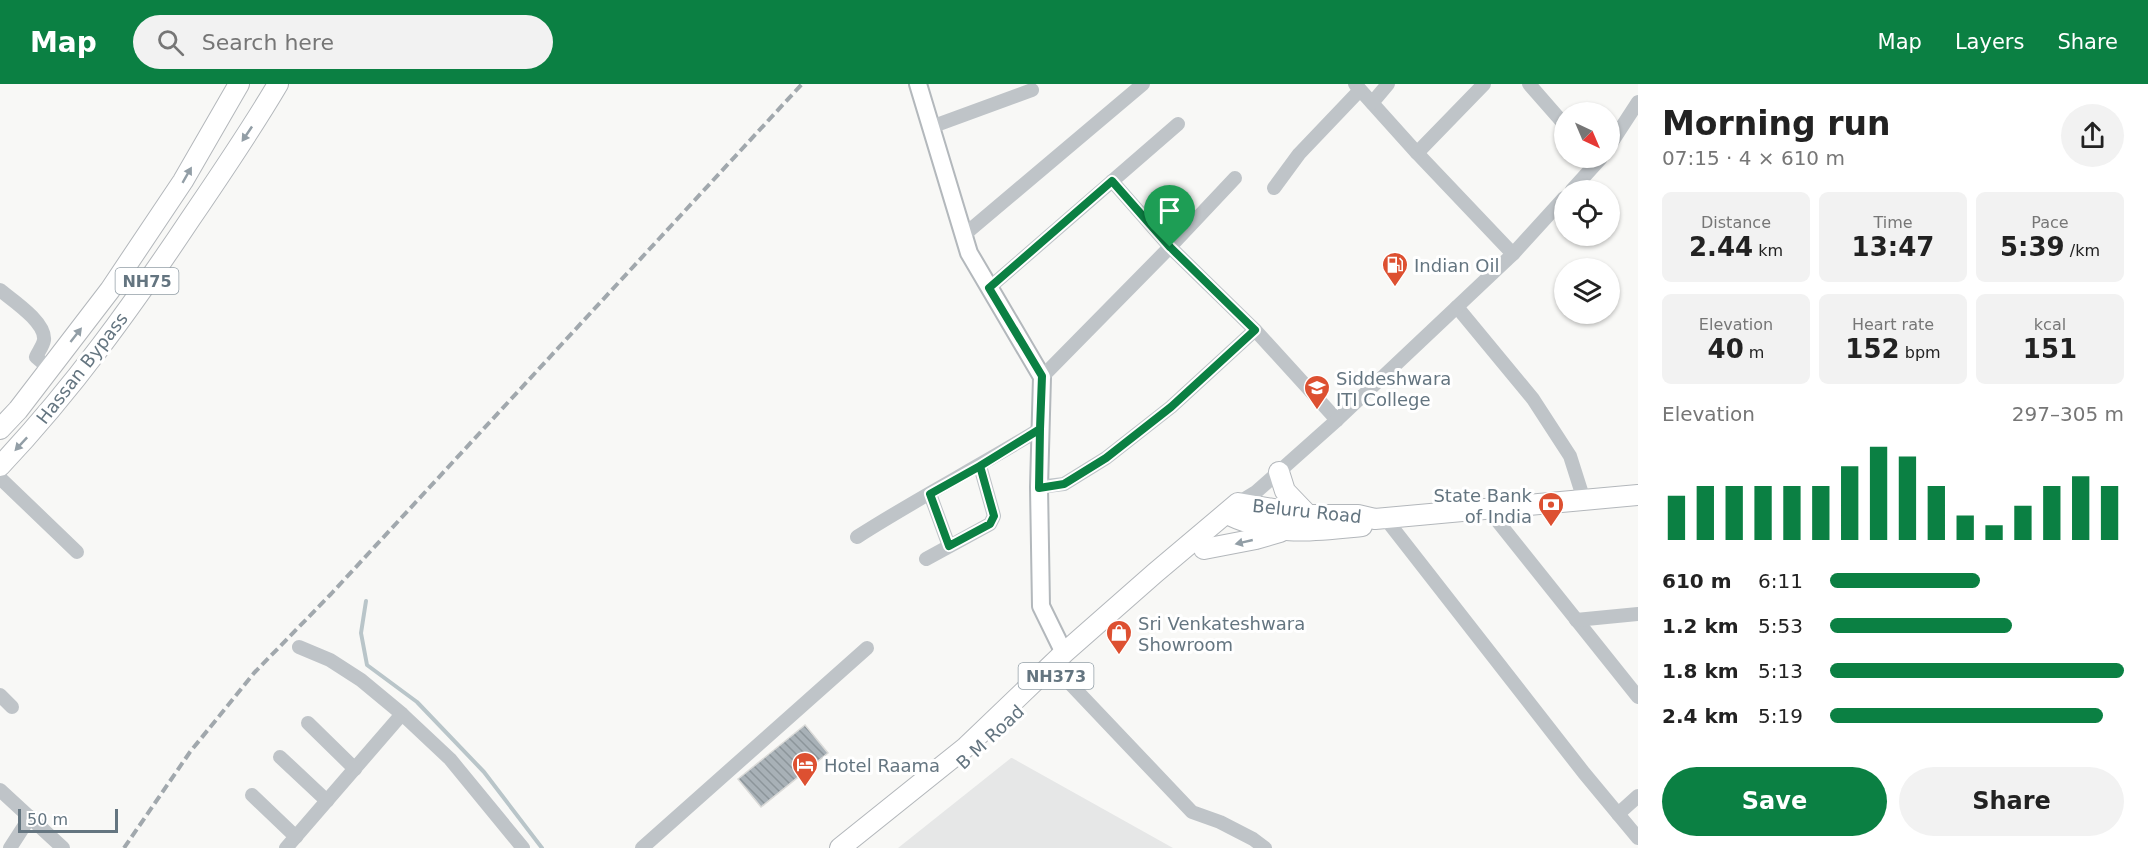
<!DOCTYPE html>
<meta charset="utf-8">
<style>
body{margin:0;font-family:"DejaVu Sans",sans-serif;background:#f2f2f2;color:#222;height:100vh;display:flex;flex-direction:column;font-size:22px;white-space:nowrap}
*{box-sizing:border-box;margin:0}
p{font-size:20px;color:#767676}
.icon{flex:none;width:33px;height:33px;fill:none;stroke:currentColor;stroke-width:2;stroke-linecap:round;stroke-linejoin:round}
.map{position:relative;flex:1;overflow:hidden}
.drawer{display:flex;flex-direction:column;background:#fff;width:510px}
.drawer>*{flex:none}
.needle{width:39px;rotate:136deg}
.tools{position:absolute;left:1554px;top:18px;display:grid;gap:12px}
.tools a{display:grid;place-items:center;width:66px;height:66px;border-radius:50%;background:#fff;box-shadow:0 2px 4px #0004;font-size:30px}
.scale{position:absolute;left:18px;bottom:15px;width:100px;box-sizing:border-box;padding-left:6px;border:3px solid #647580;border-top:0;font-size:16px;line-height:21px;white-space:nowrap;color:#647580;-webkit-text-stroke:4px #fff;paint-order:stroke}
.pin{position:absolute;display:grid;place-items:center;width:51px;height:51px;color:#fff;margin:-62px -26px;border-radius:50% 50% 50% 0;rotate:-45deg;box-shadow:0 0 6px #0007}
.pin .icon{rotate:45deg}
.round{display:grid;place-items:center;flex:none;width:63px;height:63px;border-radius:32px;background:#f2f2f2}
.summary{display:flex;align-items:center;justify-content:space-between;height:102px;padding:0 24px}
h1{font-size:33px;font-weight:700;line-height:45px}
.stats{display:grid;grid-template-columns:repeat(3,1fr);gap:9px;height:102px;padding:6px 24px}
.stats div{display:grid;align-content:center;border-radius:9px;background:#f2f2f2;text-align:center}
.stats b{font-size:26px;font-weight:700}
.stats small{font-size:16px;font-weight:400}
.stats p{font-size:16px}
.chart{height:168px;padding:12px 24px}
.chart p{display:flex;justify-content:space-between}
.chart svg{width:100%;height:108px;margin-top:6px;stroke:#0b8043;stroke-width:6}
.action{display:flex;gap:12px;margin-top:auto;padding:12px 24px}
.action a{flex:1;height:69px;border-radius:36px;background:#0b8043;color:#fff;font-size:24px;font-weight:700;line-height:69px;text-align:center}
.action a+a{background:#f2f2f2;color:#222}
ul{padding:0 24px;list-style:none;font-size:20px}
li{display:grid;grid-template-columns:96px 72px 1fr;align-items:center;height:45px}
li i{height:15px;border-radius:8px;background:#0b8043}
header{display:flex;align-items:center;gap:36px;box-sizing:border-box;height:84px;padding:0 30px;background:#0b8043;color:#fff}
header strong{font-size:28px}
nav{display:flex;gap:33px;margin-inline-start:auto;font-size:21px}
.search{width:420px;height:54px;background:#f2f2f2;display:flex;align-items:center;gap:15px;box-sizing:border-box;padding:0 21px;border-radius:33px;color:#767676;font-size:22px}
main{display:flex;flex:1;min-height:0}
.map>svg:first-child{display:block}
</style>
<header>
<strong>Map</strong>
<div class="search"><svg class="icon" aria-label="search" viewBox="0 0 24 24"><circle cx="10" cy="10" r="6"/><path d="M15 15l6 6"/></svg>Search here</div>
<nav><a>Map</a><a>Layers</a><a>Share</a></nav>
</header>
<main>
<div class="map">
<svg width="1638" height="764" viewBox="0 0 1638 764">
<defs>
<pattern id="building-back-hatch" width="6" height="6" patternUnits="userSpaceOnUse" patternTransform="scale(1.5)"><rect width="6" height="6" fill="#a8b1b7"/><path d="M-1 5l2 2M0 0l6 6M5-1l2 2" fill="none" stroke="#8c959a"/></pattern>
</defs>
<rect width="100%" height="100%" fill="#f8f8f6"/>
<!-- built -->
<path fill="#e6e7e7" d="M1011,674H1012L1173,764H898Z"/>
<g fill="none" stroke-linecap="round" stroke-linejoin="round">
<!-- stream -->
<path stroke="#b9c5c9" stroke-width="4" d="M366,517L361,549L367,581L417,618L484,688L542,764"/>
</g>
<!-- building -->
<path fill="url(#building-back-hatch)" stroke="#dadad8" stroke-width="1.5" d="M805,641L828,669L761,723L738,695Z"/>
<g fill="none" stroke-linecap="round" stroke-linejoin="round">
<defs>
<path id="major" d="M918,0L969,169L1042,293L1039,403L1041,522L1064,569"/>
<g id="highway">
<path d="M0,345L18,326L110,206L183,97L239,0"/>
<path d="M0,382C72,306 133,221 191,134C221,90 251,46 278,0"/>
<path d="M1279,388L1285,407L1308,431"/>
<path d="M1227,430C1274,453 1313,447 1362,442"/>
<path d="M1204,465L1256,455L1280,448"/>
<path d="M840,764L966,663L1064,569L1155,489L1238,419L1308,431H1358L1375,435L1638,411"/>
</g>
</defs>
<!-- major casing -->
<use href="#major" stroke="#b3b8bc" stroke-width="20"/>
<!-- highway casing -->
<use href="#highway" stroke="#b3b7bb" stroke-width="22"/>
<!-- minor -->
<g stroke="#bfc4c8" stroke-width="14">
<path d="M1355,0L1417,69L1513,170"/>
<path d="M1529,0L1564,40"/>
<path d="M1372,19L1388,0"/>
<path d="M931,43L1032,6"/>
<path d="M1610,61L1638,18"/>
<path d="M1417,69L1484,0"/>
<path d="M1112,97L1170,163L1235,94"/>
<path d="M1274,104L1299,70L1360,6"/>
<path d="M1572,106L1601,74"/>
<path d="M964,151L1143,0"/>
<path d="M989,204L1178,40"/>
<path d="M0,206C12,216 46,238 44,256C43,262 38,268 36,273L50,285"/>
<path d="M1457,223L1533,315L1570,372L1584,416"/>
<path d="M1042,293L1170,163L1255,246"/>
<path d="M0,394L77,468"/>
<path d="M1039,403L1064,400L1106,374L1171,323L1255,246L1337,336"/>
<path d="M930,410L949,462"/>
<path d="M1238,419L1256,408L1337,336L1513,170L1564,114"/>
<path d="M1487,424L1638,613"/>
<path d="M1385,434L1584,689L1638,754"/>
<path d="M857,453C916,415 980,382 1040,345"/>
<path d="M926,475L990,440L994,432L980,382"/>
<path d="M1576,536L1638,530"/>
<path d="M299,563L330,576L361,596L402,630L450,675L523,764"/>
<path d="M1060,589L1192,728L1220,738L1253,755L1265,764"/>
<path d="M0,611L12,623"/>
<path d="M308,639L355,685"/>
<path d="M280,673L327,717"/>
<path d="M0,706L63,764"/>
<path d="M252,711L296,753"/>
<path d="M1618,730L1638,712"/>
<path d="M10,764L30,733"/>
<path d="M286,764L402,630"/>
<path d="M642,764L867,564"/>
</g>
<!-- major -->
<use href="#major" stroke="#fff" stroke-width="16"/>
<!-- highway -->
<use href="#highway" stroke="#fff" stroke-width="20"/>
<!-- rail -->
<path stroke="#a1a8ad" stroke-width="4" stroke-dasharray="9 4.5" stroke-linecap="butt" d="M124,764L190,668L254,589L331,510L802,0"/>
</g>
<!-- one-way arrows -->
<defs><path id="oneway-solid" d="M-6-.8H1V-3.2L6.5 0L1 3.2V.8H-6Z" transform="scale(1.5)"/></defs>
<g fill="#929ea6">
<use href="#oneway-solid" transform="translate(247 50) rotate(124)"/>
<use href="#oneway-solid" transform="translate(187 91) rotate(-60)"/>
<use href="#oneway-solid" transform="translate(76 251) rotate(-52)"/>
<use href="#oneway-solid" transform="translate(21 360) rotate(133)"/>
<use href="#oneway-solid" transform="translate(1244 458) rotate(167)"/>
</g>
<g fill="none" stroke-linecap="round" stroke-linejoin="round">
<defs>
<path id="route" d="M1170,163L1112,97L989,204L1042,292L1040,345L980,382L994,432L990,440L949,462L930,410L980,382L1040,345L1039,404L1064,400L1106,374L1171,323L1255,246L1170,163"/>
</defs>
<!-- route casing -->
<use href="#route" stroke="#fff" stroke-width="12"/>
<!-- route -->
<use href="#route" stroke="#0b8043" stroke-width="8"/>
</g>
<!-- icons -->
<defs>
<symbol id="fuel-pin" viewBox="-11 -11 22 30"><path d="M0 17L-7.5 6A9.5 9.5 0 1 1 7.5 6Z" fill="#dd5031" stroke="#fff"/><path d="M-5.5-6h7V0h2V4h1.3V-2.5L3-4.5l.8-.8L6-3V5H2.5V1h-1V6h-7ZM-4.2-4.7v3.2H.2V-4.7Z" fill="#fff"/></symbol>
<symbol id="university-pin" viewBox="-11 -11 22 30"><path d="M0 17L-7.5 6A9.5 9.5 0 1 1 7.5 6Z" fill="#dd5031" stroke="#fff"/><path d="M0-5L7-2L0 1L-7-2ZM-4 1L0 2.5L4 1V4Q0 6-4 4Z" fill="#fff"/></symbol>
<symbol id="bank-pin" viewBox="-11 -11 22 30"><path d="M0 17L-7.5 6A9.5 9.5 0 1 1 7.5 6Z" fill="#dd5031" stroke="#fff"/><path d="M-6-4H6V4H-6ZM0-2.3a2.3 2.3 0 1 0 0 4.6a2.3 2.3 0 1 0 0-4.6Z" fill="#fff"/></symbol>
<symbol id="shop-pin" viewBox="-11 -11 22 30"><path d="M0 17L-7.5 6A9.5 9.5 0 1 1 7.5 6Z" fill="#dd5031" stroke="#fff"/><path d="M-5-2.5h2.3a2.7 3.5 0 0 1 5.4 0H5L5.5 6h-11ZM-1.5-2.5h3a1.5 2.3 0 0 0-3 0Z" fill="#fff"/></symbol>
<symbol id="hotel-pin" viewBox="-11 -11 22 30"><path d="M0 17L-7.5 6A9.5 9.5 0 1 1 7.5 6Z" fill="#dd5031" stroke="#fff"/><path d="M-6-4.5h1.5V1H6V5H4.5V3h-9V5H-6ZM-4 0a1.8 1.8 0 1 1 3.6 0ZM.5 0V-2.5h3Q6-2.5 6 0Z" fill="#fff"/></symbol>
</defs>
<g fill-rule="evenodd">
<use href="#fuel-pin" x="1380" y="166" width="30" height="40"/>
<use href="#university-pin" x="1302" y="289" width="30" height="40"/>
<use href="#bank-pin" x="1536" y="406" width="30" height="40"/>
<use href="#shop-pin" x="1104" y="534" width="30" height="40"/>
<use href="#hotel-pin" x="790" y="666" width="30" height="40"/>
</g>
<g text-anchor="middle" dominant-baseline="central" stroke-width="6" stroke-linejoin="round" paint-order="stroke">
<!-- shield labels -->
<g fill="#fff" stroke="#929ea6" stroke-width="1.5">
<rect x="115.5" y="184" width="63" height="26" rx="4.5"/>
<rect x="1018.5" y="579" width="75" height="26" rx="4.5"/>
</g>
<g font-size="16" font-weight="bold" fill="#647580">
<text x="147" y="197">NH75</text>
<text x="1056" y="592">NH373</text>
</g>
<!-- poi labels -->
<g font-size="18" fill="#647580" stroke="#fff" text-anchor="start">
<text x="1414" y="181">Indian Oil</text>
<text x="1336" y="294">Siddeshwara<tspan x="1336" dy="21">ITI College</tspan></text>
<text x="1532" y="411" text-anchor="end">State Bank<tspan x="1532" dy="21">of India</tspan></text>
<text x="1138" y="539">Sri Venkateshwara<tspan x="1138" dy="21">Showroom</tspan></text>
<text x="824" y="681">Hotel Raama</text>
</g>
<!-- street labels -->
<g font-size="18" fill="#647580" stroke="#fff">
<text transform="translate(82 284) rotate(-52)">Hassan Bypass</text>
<text transform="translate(1307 427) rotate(6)">Beluru Road</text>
<text transform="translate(990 653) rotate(-43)">B M Road</text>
</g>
</g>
</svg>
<div class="tools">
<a><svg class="needle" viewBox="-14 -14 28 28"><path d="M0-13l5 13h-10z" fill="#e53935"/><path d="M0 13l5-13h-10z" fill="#767676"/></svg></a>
<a><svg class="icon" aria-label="locate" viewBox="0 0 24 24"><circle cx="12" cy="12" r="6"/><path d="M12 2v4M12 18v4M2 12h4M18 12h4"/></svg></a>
<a><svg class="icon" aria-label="layers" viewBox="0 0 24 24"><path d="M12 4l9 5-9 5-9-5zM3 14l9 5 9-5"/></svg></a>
</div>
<div class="scale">50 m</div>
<div class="pin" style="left:1170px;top:163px;background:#1e9e55"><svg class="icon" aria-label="arrive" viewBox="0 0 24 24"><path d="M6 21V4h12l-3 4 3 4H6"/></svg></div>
</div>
<section class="drawer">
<div class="summary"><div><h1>Morning run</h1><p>07:15 · 4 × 610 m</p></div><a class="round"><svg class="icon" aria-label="share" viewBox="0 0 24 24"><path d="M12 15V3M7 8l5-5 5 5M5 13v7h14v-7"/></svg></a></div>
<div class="stats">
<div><p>Distance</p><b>2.44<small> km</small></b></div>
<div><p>Time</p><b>13:47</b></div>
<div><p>Pace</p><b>5:39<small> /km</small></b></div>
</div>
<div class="stats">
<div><p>Elevation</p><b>40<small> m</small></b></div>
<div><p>Heart rate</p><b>152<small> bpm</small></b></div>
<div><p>kcal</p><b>151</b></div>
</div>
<div class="chart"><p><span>Elevation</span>297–305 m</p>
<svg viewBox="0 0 160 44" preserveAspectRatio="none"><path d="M5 44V26M15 44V22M25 44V22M35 44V22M45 44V22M55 44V22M65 44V14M75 44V6M85 44V10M95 44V22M105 44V34M115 44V38M125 44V30M135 44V22M145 44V18M155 44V22"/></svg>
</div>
<ul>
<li><b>610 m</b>6:11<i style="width:51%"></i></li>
<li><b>1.2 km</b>5:53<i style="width:62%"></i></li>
<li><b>1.8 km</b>5:13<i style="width:100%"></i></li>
<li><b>2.4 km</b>5:19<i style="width:93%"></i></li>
</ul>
<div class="action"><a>Save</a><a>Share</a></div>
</section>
</main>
